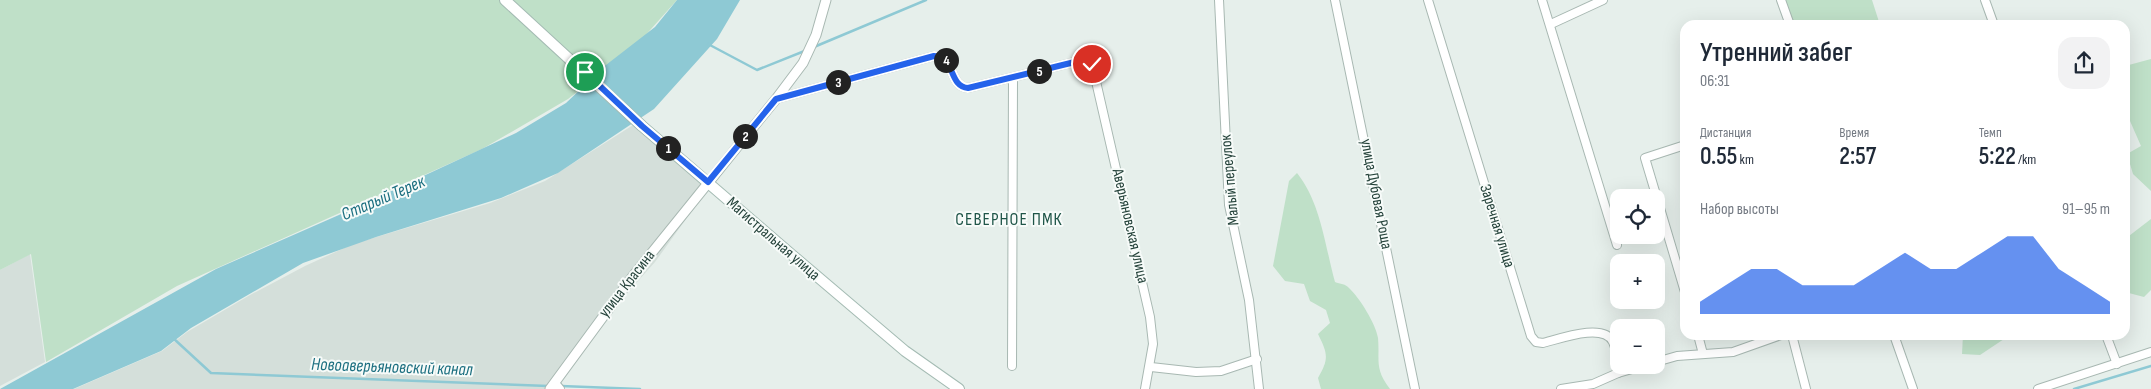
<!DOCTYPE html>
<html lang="ru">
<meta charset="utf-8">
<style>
body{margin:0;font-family:"Sofia Sans Condensed",sans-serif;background:#f2f2f3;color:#1f2937;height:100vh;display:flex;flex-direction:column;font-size:19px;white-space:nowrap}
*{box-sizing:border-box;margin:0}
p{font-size:16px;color:#747a83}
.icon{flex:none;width:28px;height:28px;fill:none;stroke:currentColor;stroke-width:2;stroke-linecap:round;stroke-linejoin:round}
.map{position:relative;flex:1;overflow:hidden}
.sheet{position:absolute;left:1680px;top:20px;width:450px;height:320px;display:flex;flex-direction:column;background:#fff;border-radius:15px;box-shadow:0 5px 20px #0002}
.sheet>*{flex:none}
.fabs{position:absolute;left:1610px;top:189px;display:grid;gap:10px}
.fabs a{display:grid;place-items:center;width:55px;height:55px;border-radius:10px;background:#fff;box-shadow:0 5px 20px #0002;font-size:25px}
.pin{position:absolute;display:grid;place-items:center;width:42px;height:42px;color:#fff;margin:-21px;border:2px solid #fff;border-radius:50%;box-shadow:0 1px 5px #0007}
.km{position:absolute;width:25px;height:25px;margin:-12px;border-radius:50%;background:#222;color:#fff;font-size:14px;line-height:25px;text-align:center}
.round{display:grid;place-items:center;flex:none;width:52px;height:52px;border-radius:15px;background:#f2f2f3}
.overview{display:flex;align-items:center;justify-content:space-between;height:85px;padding:0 20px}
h1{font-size:28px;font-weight:600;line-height:38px}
.figures{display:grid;grid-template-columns:repeat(3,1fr);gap:8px;height:85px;padding:5px 20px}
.figures div{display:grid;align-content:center}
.figures b{font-size:25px;font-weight:600}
.figures small{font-size:14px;font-weight:400}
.figures p{font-size:14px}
.chart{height:140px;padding:10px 20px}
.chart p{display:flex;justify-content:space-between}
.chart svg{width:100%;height:90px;margin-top:5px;fill:#2563eb;opacity:.7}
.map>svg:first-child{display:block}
</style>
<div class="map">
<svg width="2151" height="389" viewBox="0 0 2151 389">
<rect width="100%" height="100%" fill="#e6efeb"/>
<!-- built -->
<g fill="#d4dfda">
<path d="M641,120L712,183L655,262L585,340L550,389H74L162,351L187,332L250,295L305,266L353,244L490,203L545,181Z"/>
<path d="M30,254L45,362L0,386V270Z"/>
</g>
<!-- green -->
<g fill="#bfe0c8">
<path d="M0,0H677L634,48L568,99L482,149L177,286L46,362L31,254L0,270Z"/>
<path d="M1780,0H1872L1880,25H1833L1831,23L1826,25H1787Z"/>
<path d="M2151,59V191L2133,174L2127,154L2141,146L2130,121L2125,117V66Z"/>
<path d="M1297,173C1321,203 1325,246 1335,282C1340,284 1346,284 1349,288C1359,297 1376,324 1378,338C1380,361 1374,368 1390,389H1321L1318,378C1329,359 1328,354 1318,334L1330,323L1326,310L1310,301L1304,284L1285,281L1273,266L1289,181Z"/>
<path d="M2151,219V290L2144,297L2125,292V239Z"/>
<path d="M1963,335H2010L1980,355L1962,354Z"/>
</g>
<!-- water -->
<path fill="#8ec9d4" d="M677,0H740L717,39L654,109L558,173L501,198L376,237L303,263L191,328L161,351L73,389H0L216,269L348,211L516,133L566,103L606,65L655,27Z"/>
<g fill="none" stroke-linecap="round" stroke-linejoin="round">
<!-- stream -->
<g stroke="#8ec9d4" stroke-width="2.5">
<path d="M708,44L757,70L807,50"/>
<path d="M814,47L926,0"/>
<path d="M173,338L211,373L548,386"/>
<path d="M561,386L640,389"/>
<path d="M2074,389L2151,366"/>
</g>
<defs>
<g id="minor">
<path d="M1219,0L1229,205L1249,300L1259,389"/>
<path d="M1335,0L1415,389"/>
<path d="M1428,0L1531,336L1536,342L1543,343C1559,339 1604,322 1613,342C1617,350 1617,363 1618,373"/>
<path d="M1542,0L1617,245"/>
<path d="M1781,0L1790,25"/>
<path d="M1985,0L1994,25"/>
<path d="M1551,24L1603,0"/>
<path d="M776,99L934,56C956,57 948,86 968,88L1083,60L1092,64L1150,317L1153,344L1145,389"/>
<path d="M1685,145L1645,158L1685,292"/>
<path d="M1698,335L1703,354"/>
<path d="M1792,335L1806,389"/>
<path d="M1894,335L1913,389"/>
<path d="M2106,335L2117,364"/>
<path d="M1656,362L1677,356L1733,352L1781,335"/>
<path d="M1012,366L1013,78"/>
<path d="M1151,367L1196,372L1221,371L1257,359"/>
<path d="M555,383L560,389"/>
<path d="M1561,389L1593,384L1618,373L1646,365"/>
<path d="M2038,389L2151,352"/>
</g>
<path id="tertiary" d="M550,389L633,276L776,99L803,63L816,35L826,0"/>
<path id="secondary" d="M505,0L642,126L792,255L905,351L959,389"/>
</defs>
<!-- minor casing -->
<use href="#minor" stroke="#a8b8b2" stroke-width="10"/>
<!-- tertiary casing -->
<use href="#tertiary" stroke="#a8b8b2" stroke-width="11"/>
<!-- secondary casing -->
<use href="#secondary" stroke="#a4bbb3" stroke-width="12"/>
<!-- minor -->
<use href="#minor" stroke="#fff" stroke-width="8"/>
<!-- tertiary -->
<use href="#tertiary" stroke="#fff" stroke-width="9"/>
<!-- secondary -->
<use href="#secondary" stroke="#fff" stroke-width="10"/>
</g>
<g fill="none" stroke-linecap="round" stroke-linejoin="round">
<defs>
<path id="route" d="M585,72L642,126L708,182L776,99L934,56C956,57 948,86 968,88L1083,60L1092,64"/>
</defs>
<!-- route casing -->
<use href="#route" stroke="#fff" stroke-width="10"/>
<!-- route -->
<use href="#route" stroke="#2563eb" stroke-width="6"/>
</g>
<g text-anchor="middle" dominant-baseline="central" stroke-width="4" stroke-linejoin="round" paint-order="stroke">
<!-- street labels -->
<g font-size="16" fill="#24423a" stroke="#f7fbf9">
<text transform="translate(1230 180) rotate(-95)">Малый переулок</text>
<text transform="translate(1376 194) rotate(79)">улица Дубовая Роща</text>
<text transform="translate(1130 226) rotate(77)">Аверьяновская улица</text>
<text transform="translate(1497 226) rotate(73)">Заречная улица</text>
<text transform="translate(773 239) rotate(41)">Магистральная улица</text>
<text transform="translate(627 284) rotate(-52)">улица Красина</text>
</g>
<!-- water labels -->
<g font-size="18" font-style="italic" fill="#1c6f80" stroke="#f7fbf9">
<text transform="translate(383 198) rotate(-23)">Старый Терек</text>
<text transform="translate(392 367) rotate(2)">Новоаверьяновский канал</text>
</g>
<!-- neighbourhood labels -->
<g font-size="18" letter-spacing="1" fill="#1f5548" stroke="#f7fbf9">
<text x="1009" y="219">СЕВЕРНОЕ ПМК</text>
</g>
</g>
</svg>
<div class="fabs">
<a><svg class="icon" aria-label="locate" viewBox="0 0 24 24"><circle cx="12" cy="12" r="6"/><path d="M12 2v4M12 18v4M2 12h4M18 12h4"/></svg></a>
<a>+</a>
<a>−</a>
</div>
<div class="pin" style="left:585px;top:72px;background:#1e9e55"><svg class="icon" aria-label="arrive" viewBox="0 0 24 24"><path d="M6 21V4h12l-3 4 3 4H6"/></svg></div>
<div class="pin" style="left:1092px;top:64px;background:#d93025"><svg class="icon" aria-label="check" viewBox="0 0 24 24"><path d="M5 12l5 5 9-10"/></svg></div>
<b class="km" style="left:668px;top:148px">1</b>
<b class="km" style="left:745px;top:136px">2</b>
<b class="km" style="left:838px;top:82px">3</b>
<b class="km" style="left:946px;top:60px">4</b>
<b class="km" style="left:1039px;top:71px">5</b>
<section class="sheet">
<div class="overview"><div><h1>Утренний забег</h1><p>06:31</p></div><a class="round"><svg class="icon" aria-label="share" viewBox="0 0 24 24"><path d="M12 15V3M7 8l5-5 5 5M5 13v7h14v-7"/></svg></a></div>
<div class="figures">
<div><p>Дистанция</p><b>0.55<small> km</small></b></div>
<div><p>Время</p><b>2:57</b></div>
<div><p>Темп</p><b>5:22<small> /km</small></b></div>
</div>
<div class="chart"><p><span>Набор высоты</span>91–95 m</p>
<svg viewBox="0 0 160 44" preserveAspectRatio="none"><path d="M0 44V38L10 30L20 22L30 22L40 30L50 30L60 30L70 22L80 14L90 22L100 22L110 14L120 6L130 6L140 22L150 30L160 38V44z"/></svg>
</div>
</section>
</div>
